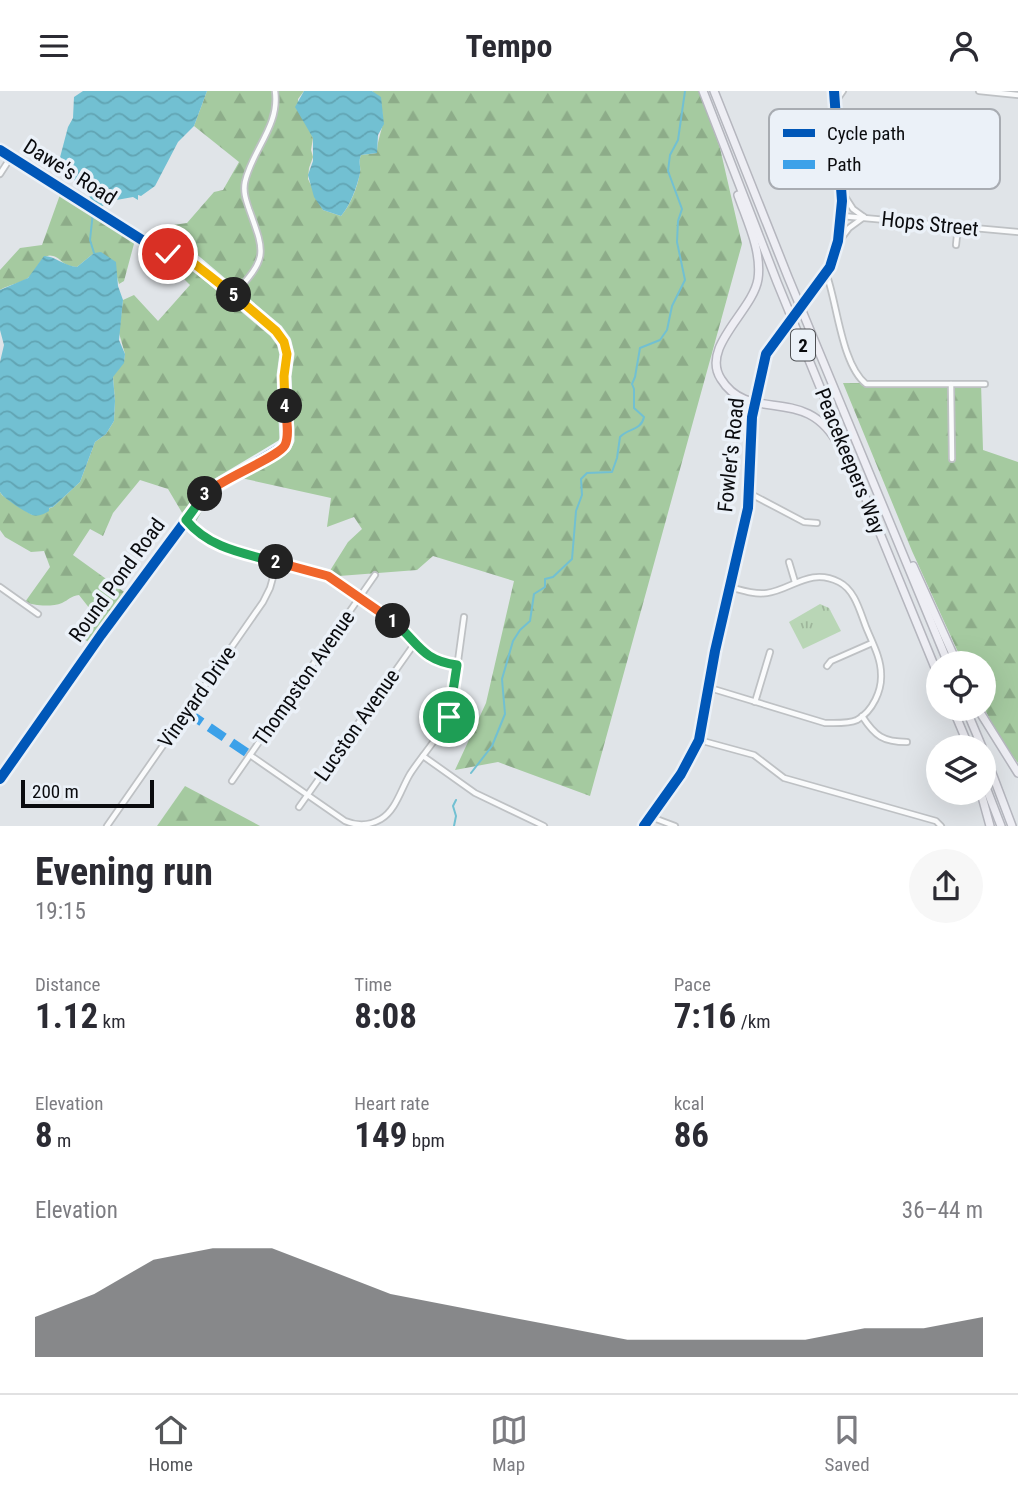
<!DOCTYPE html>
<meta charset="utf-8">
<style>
body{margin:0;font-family:"Roboto Condensed",sans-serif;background:#f7f7f7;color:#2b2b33;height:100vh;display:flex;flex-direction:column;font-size:26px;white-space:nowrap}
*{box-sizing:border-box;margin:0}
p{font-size:23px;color:#7c7c81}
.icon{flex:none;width:38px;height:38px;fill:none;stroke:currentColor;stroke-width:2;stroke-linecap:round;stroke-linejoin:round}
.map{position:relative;height:735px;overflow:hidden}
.sheet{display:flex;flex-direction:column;background:#fff;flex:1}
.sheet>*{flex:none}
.tools{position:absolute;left:926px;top:560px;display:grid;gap:14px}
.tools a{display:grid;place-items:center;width:70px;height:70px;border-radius:50%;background:#fff;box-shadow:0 7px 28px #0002;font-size:35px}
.scale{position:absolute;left:21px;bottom:18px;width:133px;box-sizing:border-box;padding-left:7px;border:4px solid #0a0b0e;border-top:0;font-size:19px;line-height:24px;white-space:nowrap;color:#0a0b0e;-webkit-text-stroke:5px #ebf1f8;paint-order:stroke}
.pin{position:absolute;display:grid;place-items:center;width:60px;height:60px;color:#fff;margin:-30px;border:4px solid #fff;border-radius:50%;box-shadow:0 2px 7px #0007}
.km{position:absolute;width:35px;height:35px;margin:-18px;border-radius:50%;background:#222;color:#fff;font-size:19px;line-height:35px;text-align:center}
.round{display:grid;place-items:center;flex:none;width:74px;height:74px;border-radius:37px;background:#f7f7f7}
.summary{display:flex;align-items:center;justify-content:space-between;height:119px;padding:0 35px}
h1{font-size:38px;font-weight:700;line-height:52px}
.figures{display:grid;grid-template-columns:repeat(3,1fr);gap:10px;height:119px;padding:7px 35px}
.figures div{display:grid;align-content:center}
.figures b{font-size:35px;font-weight:700}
.figures small{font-size:19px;font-weight:400}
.figures p{font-size:19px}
.chart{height:196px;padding:14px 35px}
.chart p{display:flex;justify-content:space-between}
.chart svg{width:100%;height:126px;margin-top:7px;fill:#55575a;opacity:.7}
header{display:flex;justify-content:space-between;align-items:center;height:91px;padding:0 35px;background:#fff;font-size:32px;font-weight:700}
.tab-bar{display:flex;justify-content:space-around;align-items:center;height:98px;border-top:2px solid #e1e1e2;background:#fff;font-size:19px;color:#7c7c81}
.tab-bar a{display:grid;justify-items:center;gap:4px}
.tab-bar .current{color:#55575a}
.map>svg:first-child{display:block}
</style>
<header><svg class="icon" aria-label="menu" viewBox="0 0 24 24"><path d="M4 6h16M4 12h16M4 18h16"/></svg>Tempo<svg class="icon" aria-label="person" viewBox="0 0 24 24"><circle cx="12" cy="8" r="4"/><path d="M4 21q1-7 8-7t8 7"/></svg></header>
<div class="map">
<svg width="1018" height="735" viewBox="0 0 1018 735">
<defs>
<pattern id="grass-tufts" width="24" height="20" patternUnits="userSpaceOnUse" patternTransform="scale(1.75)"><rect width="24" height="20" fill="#b9d6b6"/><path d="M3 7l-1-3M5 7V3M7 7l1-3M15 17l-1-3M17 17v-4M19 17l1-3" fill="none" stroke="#9eb69b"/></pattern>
<pattern id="forest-firs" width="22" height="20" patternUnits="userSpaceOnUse" patternTransform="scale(1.75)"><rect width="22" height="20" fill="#a5caa0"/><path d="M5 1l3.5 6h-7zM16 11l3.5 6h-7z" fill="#8dac89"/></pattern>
<pattern id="water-waves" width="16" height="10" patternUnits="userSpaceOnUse" patternTransform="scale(1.75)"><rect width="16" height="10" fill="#72c0d2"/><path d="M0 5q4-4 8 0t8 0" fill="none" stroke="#61a4b3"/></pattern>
</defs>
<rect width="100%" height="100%" fill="#e0e4e8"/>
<!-- grass -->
<path fill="url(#grass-tufts)" d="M820,513L829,517L841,540L803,558L789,531Z"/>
<!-- forest -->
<g fill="url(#forest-firs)">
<path d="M207,0H304L298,8V13L313,47L311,59L313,66L309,77L308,88L323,119L341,125C350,115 358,95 360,81C361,74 358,71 361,64L377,62C377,51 381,42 383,32C384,24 380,16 381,8L372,0H699L720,57L742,153L590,705L498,671L455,679L486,612L514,490L433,465L417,479L326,486L348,451L362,438L354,426L327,436L331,407L223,383L194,434L184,425L168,398L140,389L113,422L103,445L90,438L73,464L127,503L91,553L76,542L90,518L79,504C71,505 68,509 62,512C52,516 34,515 25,511L50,476L44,460L31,461L5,446L0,439V401L2,404L32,424L53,416L80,391L95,351L106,343L114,330L115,310L113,285L124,270L125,263L119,242L123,209L134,204L158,230L190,194L158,162L159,149L166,138L173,134L187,132L214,101L223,99L239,71L194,35Z"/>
<path d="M61,101L135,149L124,190L119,193L112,169L94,162L77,176C61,175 63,168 53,165C42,161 37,179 30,185C22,193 9,193 0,199V179L20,157L42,154Z"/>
<path d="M843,292H981L983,359L1018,371V672L1000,648L984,617V572H963L912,460Z"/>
<path d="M185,695L260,735H157Z"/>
</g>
<!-- water -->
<g fill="url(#water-waves)">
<path d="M83,0H207L194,35L178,51L155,95L141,105L138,104V109L133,106L111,110L101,116C86,109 90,100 81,88L77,91L74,89V85H61L58,74L68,36L73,27L74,6Z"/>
<path d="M304,0H372L381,6L384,33L378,44L377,62L361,64C358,71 361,74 360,82C357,96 350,115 341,125L323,119L314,106L308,84L313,70V47L295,16Z"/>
<path d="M101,161L116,171L118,195L123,209L119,249L125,263L124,272L113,286L115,310L114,330L106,343L95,351L80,391L53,416L49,417V420C44,423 38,426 32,424C24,420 4,408 0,401V271L4,254L0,239V199L28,187L44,165C55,165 64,175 77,176L94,162Z"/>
</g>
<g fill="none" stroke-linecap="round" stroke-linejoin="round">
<!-- stream -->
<g stroke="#72c0d2" stroke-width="2">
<path d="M93,121L90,149L94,162"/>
<path d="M471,682L492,655L505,623L502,588L513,550L520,539L530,530L534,503L545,496V488L553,486L572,468L576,420L582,404L581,388L587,382L612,381L617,367L620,346C628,337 641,340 644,326L634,317V298L632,293L635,286L640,257L660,249L667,239L672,215L685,189L677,151L678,130L682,118L668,80L670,64L678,49L685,0"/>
<path d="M454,735L456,725L453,715L456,709"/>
</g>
<defs>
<g id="minor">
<path d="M979,0L1018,4"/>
<path d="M834,13L843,0"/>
<path d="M0,59L150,154C165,162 180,162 193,170L276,240L284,251L287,263L284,285L287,349L284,355L207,401L101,544L0,688"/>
<path d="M0,83L11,66"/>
<path d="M842,101L853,118L864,126"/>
<path d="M842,125L1018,141"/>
<path d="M840,149L849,137L864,126"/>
<path d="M956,154L958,135"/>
<path d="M826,182C837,210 841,273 866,293H985"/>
<path d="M234,204C267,166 266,165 249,118C246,109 243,101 245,91C252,59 280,35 275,0"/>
<path d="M810,206C817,196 826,185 831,174C854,117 831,59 834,0"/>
<path d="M951,293L952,368"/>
<path d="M749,402L804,431L817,432"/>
<path d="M186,428L205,448L222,456L328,485L394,531L430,567L442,572L458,574"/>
<path d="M789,471L795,491"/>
<path d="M0,496L38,523"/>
<path d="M827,575L831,570L872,552"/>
<path d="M710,597L825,632C835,632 848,633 857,629C873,620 882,599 881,583C881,567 872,551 866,536C860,521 855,499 839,491C810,476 791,499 767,502C754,504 741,499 729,496"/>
<path d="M755,611L770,561"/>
<path d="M862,625C875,645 883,651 907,651"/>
<path d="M699,649L754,664L784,687L936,730L941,735"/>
<path d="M250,664L345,730C357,735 369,735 381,728C396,719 401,698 410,683C424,661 446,640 452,614L464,526"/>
<path d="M423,665L475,702L544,735"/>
<path d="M232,690L375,484"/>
<path d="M299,716L415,552"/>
<path d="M651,726L675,735"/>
<path d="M107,735L263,511L270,497L277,472"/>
<path d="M644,735L681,683L699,649L715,560L748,417L749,356L755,311L766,263L785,238"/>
</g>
<g id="highway">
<path d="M703,0L777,191L938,584"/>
<path d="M714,0L788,186L948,572"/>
<path d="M738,104C747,130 762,160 758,188C753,220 700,256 721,288C750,335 807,290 840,357"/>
<path d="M913,475L957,572"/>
<path d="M953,618L969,656"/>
<path d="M966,618L982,656"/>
<path d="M978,618L1018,682"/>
<path d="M984,661L1012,735"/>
<path d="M984,691L1001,735"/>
<path d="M981,702L990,735"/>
</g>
</defs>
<!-- minor casing -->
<use href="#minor" stroke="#bec1c4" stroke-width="8"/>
<!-- highway casing -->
<use href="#highway" stroke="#b5b6be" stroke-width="10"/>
<!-- minor -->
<use href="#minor" stroke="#fafbfc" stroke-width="4.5"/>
<!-- highway -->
<use href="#highway" stroke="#eeeef4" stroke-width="7"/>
<defs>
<path id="minor-bridge" d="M785,238L810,206"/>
</defs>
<!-- minor-bridge casing -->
<use href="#minor-bridge" stroke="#bec1c4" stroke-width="8" stroke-linecap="butt"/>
<!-- minor-bridge -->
<use href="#minor-bridge" stroke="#fafbfc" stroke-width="4.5"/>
<!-- quiet -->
<path stroke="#3ca1e9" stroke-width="9" stroke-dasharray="18 9" stroke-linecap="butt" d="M187,621L250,664"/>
<defs>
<g id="cycleway">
<path d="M0,59L150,154C165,162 180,162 193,170L276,240L284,251L287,263L284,285L287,349L284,355L207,401L101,544L0,688"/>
<path d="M644,735L681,683L699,649L715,560L748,417L752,326L766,263L830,176L838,150L842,110L834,0"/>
</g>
</defs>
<!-- cycleway casing -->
<use href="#cycleway" stroke="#ebf1f8" stroke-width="15"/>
<!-- cycleway -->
<use href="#cycleway" stroke="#0057b8" stroke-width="10"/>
</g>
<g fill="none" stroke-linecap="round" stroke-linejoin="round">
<defs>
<path id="split-1" d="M393,530C419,552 421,569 457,574L449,626"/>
<path id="split-2" d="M276,471L328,485L393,530"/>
<path id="split-3" d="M205,403L186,429C209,457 242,462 276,471"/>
<path id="split-4" d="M205,403C221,388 279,366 285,354C290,344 286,326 285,315"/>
<path id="split-5" d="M234,204L276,240L284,251L287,263L284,285L285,315"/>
<path id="split-6" d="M168,163L187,167L234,204"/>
</defs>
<!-- split-1 casing -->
<use href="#split-1" stroke="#fff" stroke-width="14"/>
<!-- split-2 casing -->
<use href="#split-2" stroke="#fff" stroke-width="14"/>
<!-- split-3 casing -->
<use href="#split-3" stroke="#fff" stroke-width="14"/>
<!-- split-4 casing -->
<use href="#split-4" stroke="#fff" stroke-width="14"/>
<!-- split-5 casing -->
<use href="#split-5" stroke="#fff" stroke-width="14"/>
<!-- split-6 casing -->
<use href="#split-6" stroke="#fff" stroke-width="14"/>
<!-- split-1 -->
<use href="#split-1" stroke="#22a559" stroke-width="9"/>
<!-- split-2 -->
<use href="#split-2" stroke="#f0652b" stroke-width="9"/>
<!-- split-3 -->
<use href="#split-3" stroke="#22a559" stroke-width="9"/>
<!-- split-4 -->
<use href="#split-4" stroke="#f0652b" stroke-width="9"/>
<!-- split-5 -->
<use href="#split-5" stroke="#f5b400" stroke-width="9"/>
<!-- split-6 -->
<use href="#split-6" stroke="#f5b400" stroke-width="9"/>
</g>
<g text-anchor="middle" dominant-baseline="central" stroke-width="7" stroke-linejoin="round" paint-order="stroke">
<!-- shield labels -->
<rect fill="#ebf1f8" stroke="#4e5054" stroke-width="2" x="791" y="238.5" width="24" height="31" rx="5"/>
<g font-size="19" font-weight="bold" fill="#0a0b0e">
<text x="803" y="254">2</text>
</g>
<!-- street labels -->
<g font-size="21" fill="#0a0b0e" stroke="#ebf1f8">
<text transform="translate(70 81) rotate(32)">Dawe's Road</text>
<text transform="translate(930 133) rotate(6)">Hops Street</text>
<text transform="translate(731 364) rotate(-84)">Fowler's Road</text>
<text transform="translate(850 370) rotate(68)">Peacekeepers Way</text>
<text transform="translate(117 489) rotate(-54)">Round Pond Road</text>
<text transform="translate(304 587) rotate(-55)">Thompston Avenue</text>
<text transform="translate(197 606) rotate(-55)">Vineyard Drive</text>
<text transform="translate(357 634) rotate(-55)">Lucston Avenue</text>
</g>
</g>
<!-- legend -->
<rect x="769" y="18" width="231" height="80" rx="10" fill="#ebf1f8" stroke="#a8acb2" stroke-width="2"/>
<rect x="783" y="38" width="32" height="8" fill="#0057b8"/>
<rect x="783" y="69" width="32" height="9" fill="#3ca1e9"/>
<g font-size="19" fill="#0a0b0e">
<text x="827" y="49">Cycle path</text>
<text x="827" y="80">Path</text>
</g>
</svg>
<div class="tools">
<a><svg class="icon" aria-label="locate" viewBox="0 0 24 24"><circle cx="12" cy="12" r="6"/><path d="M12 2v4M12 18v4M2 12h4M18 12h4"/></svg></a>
<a><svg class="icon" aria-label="layers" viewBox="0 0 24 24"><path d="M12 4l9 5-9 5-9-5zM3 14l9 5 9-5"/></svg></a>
</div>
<div class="scale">200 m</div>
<div class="pin" style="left:449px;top:626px;background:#1e9e55"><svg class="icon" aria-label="arrive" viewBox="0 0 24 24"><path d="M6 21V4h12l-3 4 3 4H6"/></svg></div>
<div class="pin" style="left:168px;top:163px;background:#d93025"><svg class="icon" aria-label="check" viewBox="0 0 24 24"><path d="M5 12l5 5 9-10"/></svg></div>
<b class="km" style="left:393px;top:530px">1</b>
<b class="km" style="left:276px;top:471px">2</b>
<b class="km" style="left:205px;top:403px">3</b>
<b class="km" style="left:285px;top:315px">4</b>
<b class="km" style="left:234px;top:204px">5</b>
</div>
<section class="sheet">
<div class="summary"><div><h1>Evening run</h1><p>19:15</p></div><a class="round"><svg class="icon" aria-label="share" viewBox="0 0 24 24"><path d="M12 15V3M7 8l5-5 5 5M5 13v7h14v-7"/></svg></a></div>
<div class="figures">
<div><p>Distance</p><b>1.12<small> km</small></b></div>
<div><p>Time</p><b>8:08</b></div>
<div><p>Pace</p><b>7:16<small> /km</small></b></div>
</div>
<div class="figures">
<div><p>Elevation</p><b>8<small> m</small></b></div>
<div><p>Heart rate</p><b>149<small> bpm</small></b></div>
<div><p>kcal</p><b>86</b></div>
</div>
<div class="chart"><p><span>Elevation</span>36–44 m</p>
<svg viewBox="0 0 160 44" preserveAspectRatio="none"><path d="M0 44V30L10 22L20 10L30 6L40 6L50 14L60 22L70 26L80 30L90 34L100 38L110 38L120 38L130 38L140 34L150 34L160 30V44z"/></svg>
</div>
</section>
<nav class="tab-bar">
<a class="current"><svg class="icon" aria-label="home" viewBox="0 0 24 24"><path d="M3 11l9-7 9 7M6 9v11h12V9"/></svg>Home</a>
<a><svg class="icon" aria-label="map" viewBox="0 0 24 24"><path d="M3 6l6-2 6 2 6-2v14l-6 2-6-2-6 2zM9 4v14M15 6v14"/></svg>Map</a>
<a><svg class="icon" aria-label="saved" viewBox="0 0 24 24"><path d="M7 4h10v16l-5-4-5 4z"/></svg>Saved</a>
</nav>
